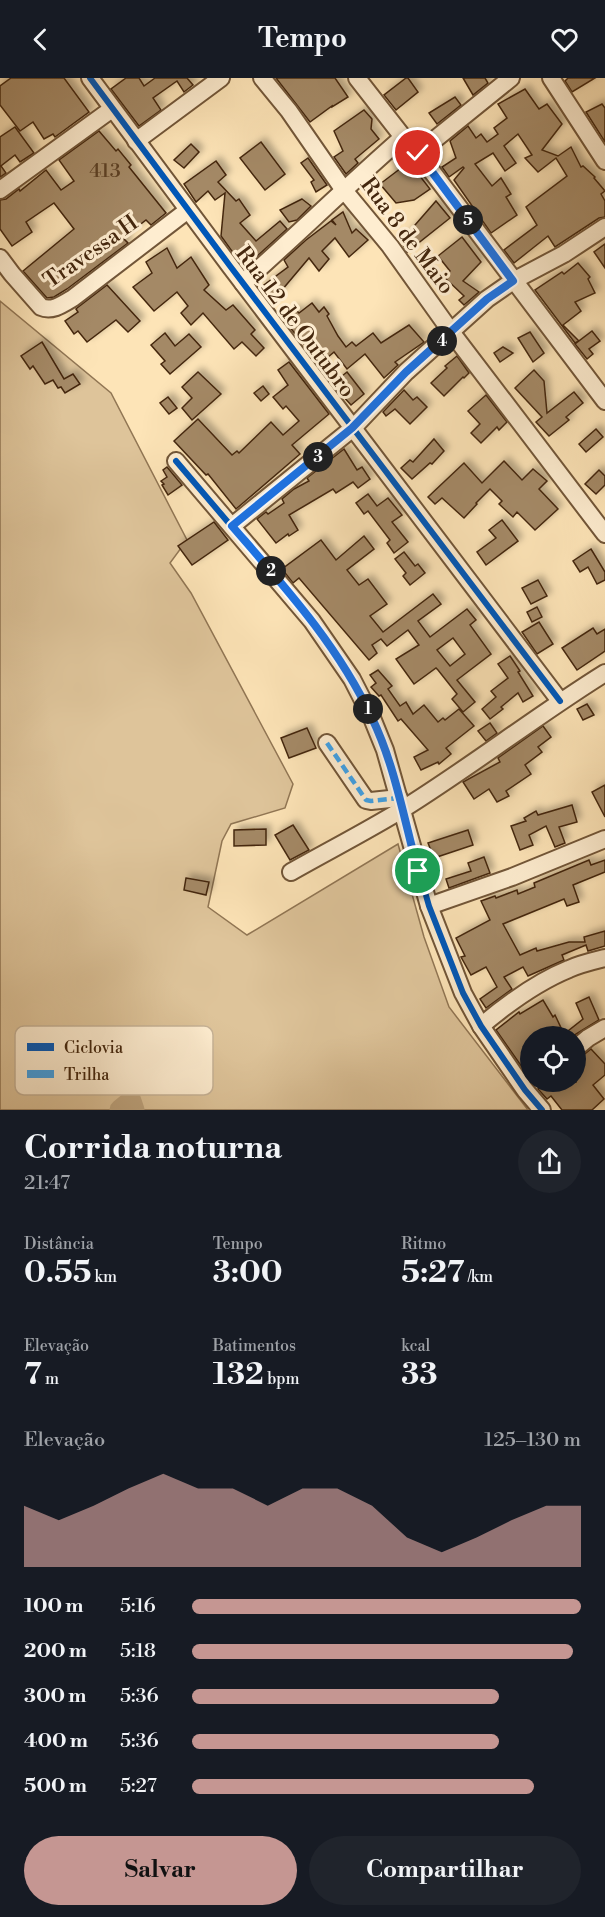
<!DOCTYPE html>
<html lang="pt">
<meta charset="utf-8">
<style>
body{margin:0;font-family:"Libre Bodoni",serif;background:#20242c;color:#f1f3f6;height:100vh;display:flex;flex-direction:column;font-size:22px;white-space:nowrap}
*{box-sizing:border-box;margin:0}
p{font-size:20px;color:#9ea1a6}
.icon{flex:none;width:33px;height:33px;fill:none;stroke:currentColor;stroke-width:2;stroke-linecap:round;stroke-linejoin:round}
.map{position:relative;height:1032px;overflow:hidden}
.panel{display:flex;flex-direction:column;background:#171b24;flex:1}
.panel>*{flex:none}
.controls{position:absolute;left:520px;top:948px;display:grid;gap:12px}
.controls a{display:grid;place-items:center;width:66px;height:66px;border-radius:50%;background:#171b24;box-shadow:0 3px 15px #0003;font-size:30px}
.pin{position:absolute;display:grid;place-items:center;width:51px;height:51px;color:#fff;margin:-26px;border:3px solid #fff;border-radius:50%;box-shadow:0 2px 6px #0007}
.km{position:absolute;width:30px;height:30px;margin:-15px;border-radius:50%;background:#222;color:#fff;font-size:16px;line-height:30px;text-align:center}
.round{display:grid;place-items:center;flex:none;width:63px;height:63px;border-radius:32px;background:#20242c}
.head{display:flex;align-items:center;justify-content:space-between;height:102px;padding:0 24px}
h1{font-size:33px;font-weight:800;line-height:45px}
.figures{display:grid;grid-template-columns:repeat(3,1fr);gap:9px;height:102px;padding:6px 24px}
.figures div{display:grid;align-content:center}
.figures b{font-size:30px;font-weight:800}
.figures small{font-size:16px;font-weight:400}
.figures p{font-size:16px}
.chart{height:168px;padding:12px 24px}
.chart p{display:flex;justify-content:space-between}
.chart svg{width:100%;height:108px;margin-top:6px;fill:#c59692;opacity:.7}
.button{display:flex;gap:12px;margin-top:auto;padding:12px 24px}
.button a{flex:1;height:69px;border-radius:36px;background:#c59692;color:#111;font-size:24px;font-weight:800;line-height:69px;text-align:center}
.button a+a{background:#20242c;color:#f1f3f6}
ul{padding:0 24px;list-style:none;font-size:20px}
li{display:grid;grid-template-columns:96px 72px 1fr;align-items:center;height:45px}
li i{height:15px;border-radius:8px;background:#c59692}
header{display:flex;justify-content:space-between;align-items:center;height:78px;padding:0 24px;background:#171b24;font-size:27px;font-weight:800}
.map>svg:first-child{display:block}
</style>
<header><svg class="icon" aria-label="back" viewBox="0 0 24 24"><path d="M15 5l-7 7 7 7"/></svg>Tempo<svg class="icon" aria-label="heart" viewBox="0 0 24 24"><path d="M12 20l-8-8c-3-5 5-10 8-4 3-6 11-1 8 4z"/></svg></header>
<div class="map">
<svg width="605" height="1032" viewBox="0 0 605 1032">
<defs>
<filter id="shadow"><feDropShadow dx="4.5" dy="-4.5" stdDeviation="3" flood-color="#0004"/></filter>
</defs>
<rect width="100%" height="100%" fill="#fde4b7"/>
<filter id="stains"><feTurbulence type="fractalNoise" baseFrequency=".00333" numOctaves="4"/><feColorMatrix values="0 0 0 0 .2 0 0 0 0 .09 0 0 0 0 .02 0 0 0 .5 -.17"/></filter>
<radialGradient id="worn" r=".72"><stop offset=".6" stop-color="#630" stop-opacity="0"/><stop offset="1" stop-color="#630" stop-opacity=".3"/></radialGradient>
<!-- green -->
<path fill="#dec49a" stroke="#917654" stroke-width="1.5" d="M0,223L111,315L187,462L170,485L191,515L293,706L285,730L231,746L222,763L208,829L247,857L398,766L424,859L449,929L528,1032H0Z"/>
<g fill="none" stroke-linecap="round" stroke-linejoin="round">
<!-- river -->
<path stroke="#bea47e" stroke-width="21" d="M120,1032L131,1023L134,1032"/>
</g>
<!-- building -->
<g fill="#a48966" stroke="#44270e" stroke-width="1.5" fill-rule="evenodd" filter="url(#shadow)">
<path d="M11,0H64L89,34L55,59L53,56L44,61L33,44L20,53L0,27V8Z"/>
<path d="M126,0H139L144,8L155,0H187L193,7L184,14L177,3L153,20L161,32L139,48L111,11Z"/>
<path d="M276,0H335L348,19L332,29V28L310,44Z"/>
<path d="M406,0H408L418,14L396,32L384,17Z"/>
<path d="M463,0H485L488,5L473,17Z"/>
<path d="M568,0H595L572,14L565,3Z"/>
<path d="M525,11L539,31L547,26L562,46L542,72L558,78L571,69L581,89L583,88L595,99L594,100L605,113L601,116L605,123V139L599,140L555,169L548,158L514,185L504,172L537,147L526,129L567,98L556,80L538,94L525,80L532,77L518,56L504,68L516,85L505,93L493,75L475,86L492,108L501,100L511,116L506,119L517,137L491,155L454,102L464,90L463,89L449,99L442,89L456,80L450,63L468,48L476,60L481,56L487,64L498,56L494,50L507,40L498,26Z"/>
<path d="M455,19L461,27L437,46L429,35Z"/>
<path d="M602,26L605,30V64L586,34Z"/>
<path d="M364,32L372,41L371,51L379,61L355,81L358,85L346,96L334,79L343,73L334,53Z"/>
<path d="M15,49L34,75L20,84L15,77L1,88L6,95L0,99V59Z"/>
<path d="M99,53L116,73L118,71L131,87L129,89L166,135L151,147L146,142L123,160L128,165L67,211L54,219L47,220L23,193L74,151L54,125L26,144L32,154L12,168L0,151V122L6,121L19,111L20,113L46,92L61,112L74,103L59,82Z"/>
<path d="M261,64L285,96L265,112L240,80Z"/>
<path d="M191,66L199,74L184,90L174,82Z"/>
<path d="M308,80L327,107L316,114L311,104L314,102L301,85Z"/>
<path d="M216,83L226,97L218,104L236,123L239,121L250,137L240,145L256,163L280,143L287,151L244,190L221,158L225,115L215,122L208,113L196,124L184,106Z"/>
<path d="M409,84L430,111L414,122L396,125L380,106Z"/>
<path d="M302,121L311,128L297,142L289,144L280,132Z"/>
<path d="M436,123L450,140L407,174L401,163Z"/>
<path d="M343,134L352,155L356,151L368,162L349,179L335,160L322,173L329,181L319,193L309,180L271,225L260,210L288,189L284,182L306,162L331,143L336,147L332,142Z"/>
<path d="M462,159L481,184L463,203L479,214L464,227L459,222L464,218L444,199L450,193L438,178Z"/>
<path d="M605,166V190L594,174Z"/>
<path d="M167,170L177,190L191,179L209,207L204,212L226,232L233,227L255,252L251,256L264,270L256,278L242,264L234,271L203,235L191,247L181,235L188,228L177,214L154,233L133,209L152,195L146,184Z"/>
<path d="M578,185L590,199L588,201L595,215L575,224L581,233L563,247L579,263L575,265L535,212L562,194L564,196Z"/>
<path d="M107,207L140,243L128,254L116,242L87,264L78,253L74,256L65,243L78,234L76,231L77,230Z"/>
<path d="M312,225L319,234L324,229L329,236L327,238L338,258L346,269L352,264L356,268L373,255L381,265L409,247L424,264L395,284L398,287L384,300L365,276L347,291L334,274L320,286L283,241L294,230L299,235Z"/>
<path d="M592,253L600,263L589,271L593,276L587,281L575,266Z"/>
<path d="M530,254L544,275L533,284L518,260Z"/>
<path d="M165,255L175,268L189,256L201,269L170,296L161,286L165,283L151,267Z"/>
<path d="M42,264L64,301L73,296L80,306L65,315L61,309L58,310L53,302L45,306L33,288L30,291L21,278Z"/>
<path d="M503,269L513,275L500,284L494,275Z"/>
<path d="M457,278L469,295L464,300L463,299L444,318L431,305L447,290L445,288Z"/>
<path d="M289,284L329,336L292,367L300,376L236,431L208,396L206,397L174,363L198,341L232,377L237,373L239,375L271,344L283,357L299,343L286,328L283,331L273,319L288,307L278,292Z"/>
<path d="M534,292L544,303L547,335L574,314L583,325L566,339L569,342L549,358L536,344L542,339L515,310Z"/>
<path d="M198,294L221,316L192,342L182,330L192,320L182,309Z"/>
<path d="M347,294L364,316L351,327L332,306Z"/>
<path d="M263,308L269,316L261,323L254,315Z"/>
<path d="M404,312L413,322L417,319L427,329L410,346L395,331L386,338L383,334Z"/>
<path d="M486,317L507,344L499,352L497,349L481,365L471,355L480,346L468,333Z"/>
<path d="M168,319L177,330L169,336L160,325Z"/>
<path d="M596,351L603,359L586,374L579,366Z"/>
<path d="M434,361L444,373L432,386L430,385L412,401L401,390L410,382L413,384Z"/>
<path d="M344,371L357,392L362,389L370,401L358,410L353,404L336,415L333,411L289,437L298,452L289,458L288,456L276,465L257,441L266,434L268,436L284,425L282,421L294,411L309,403L307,400Z"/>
<path d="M504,383L522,402L533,391L547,403L539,411L558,431L535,452L517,434L513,439L499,426L502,423L490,411L476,425L477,426L464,440L442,420L435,426L428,419L464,385L482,405Z"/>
<path d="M167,389L182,407L168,417L162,407L164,406L161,403L167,399L163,392Z"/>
<path d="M599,392L605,398V407L596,416L585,406Z"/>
<path d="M368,416L377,428L388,420L402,437L392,444L408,464L394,475L387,465L390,462L368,433L364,436L356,425Z"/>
<path d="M502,442L518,463L486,487L477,474L496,460L489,452Z"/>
<path d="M214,444L228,462L192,487L178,468Z"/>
<path d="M364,458L374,471L347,492L359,507L368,501L387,526L370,538L383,554L433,516L441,526L418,543L430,559L467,531L476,542L470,547L491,576L457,602L475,624L463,634L452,621L457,616L438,592L436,590L414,606L396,581L419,567L408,552L387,568L381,561L372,567L377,575L369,582L299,500L293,505L282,491L321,462L336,482ZM453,560L465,576L450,588L437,572Z"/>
<path d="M591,471L605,494V502L597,506L588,489L580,494L573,483Z"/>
<path d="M404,474L415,488L418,486L425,495L410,507L403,498L406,495L395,481Z"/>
<path d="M538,502L547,518L531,526L522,510Z"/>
<path d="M537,529L542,539L532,544L527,534Z"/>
<path d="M539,544L553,566L537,576L522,554Z"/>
<path d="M593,550L597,556L605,551V573L577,592L562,570Z"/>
<path d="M510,578L520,593L518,594L533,618L523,624L518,615L501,629L503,631L490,641L482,631L496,619L491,613L508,600L498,586Z"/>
<path d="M378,592L392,608L388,611L400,628L406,624L413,636L424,627L438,644L443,640L445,642L459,631L474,648L446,670L451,676L439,686L438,684L421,692L414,679L428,672L401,641L398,643L381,617L379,618L371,609L376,605L370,597Z"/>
<path d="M587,626L594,637L583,642L577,631Z"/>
<path d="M490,645L497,655L486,663L478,653Z"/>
<path d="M543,648L551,659L538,669L542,674L525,687L531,696L506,713L509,718L497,724L489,711L474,721L463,704L500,684L498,680Z"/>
<path d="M307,650L316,670L289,680L281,660Z"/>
<path d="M605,707V739L592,714Z"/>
<path d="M572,727L577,744L559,749L565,765L555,769L546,748L529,757L533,767L520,772L511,748L526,743L524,740L536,733L538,737Z"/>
<path d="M293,747L309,772L290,782L275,757Z"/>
<path d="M266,751V767L234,768V752Z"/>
<path d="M468,752L473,767L434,780L428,765Z"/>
<path d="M484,779L490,795L449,810L446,801L471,793L468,785Z"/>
<path d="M589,782L591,787L605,782V794L573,807L579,824L567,828L564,821L503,846L520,877L536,870L537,873L569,864H585L584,859L605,853V868L588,873L586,867L562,877L564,882L528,898L523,889L504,899L512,911L486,930L480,921L497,909L486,889L471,897L461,879L465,878L456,860L490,842L481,823L495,818L496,820L517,812L518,816L535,809L534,805Z"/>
<path d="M186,800L209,804L206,817L184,812Z"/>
<path d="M589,919L599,942L573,958H531V1002L496,952L519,934L520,936L543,922L553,939L555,937L564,956L583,941L576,925Z"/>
<path d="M591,971L605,986V997L593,1007L604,1021L592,1032H562L551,1018L547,1021L538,1011L541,1009L548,1011L558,1004L562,1009L571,1004H576V980L582,978Z"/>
</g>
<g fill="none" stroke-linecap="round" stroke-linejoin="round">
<defs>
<g id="minor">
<path d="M90,0L230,188L560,623"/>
<path d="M262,0L289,33L343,111L390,168L452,255L605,456"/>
<path d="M357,0L403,59L418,75L605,323"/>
<path d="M551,0L605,83"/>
<path d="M136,63L221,0"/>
<path d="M418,75L511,0"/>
<path d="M0,112L112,31"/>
<path d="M0,180L12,196L41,229C52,234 63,226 73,220L188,132"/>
<path d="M243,205C297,157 349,106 403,59"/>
<path d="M176,383L312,543L352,601L372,640L385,672L429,828L463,915L481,948L525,1012L542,1032"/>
<path d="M232,448L353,350L406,294L487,221L513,203L564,176L605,149"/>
<path d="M327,665L366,722L371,723L399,720"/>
<path d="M291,794C328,773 367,753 403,731C472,688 536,638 605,595"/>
<path d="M429,828L512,799L605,761"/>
<path d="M481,948C507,926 537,904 569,891C580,886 593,883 605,880"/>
<path d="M576,970L588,960L605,950"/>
</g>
</defs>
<!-- minor casing -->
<use href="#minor" stroke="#725638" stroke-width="20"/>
<!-- minor -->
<use href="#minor" stroke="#feedd0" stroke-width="16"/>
<!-- quiet -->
<path stroke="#3fa2e9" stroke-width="4.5" stroke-dasharray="9 4.5" stroke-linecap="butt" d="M327,665L366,722L371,723L399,720"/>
<defs>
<g id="cycleway">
<path d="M90,0L230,188L560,623"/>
<path d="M176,383L312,543L352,601L372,640L385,672L429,828L463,915L481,948L525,1012L542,1032"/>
</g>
</defs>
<!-- cycleway casing -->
<use href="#cycleway" stroke="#feedd0" stroke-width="10"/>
<!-- cycleway -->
<use href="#cycleway" stroke="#0057b8" stroke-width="6"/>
</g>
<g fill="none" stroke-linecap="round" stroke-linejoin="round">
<defs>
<path id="route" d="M418,793C404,741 395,688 372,640C338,567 284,508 232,448L352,350L406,294L487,221L513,203L418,75"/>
</defs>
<!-- route casing -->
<use href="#route" stroke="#fff" stroke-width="12"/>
<!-- route -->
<use href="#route" stroke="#1a73e8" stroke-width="8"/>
</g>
<g text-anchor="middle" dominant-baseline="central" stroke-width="6" stroke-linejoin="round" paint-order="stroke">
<!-- number labels -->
<g font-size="20" fill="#5c4024">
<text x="105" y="93">413</text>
</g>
<!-- street labels -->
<g font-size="22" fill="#44270e" stroke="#feedd0">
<text transform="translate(407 158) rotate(53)">Rua 8 de Maio</text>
<text transform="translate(91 174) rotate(-35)">Travessa H</text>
<text transform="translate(295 244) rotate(53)">Rua 12 de Outubro</text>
</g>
</g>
<!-- legend -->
<rect x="15" y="948" width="198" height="69" rx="9" fill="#feedd0" stroke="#c6b296" stroke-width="1.5"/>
<rect x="27" y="965" width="27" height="8" fill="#0057b8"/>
<rect x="27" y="992" width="27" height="8" fill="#3fa2e9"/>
<g font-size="16" fill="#44270e">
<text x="64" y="975">Ciclovia</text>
<text x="64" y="1002">Trilha</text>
</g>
<rect width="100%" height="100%" filter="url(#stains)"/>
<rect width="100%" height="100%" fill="url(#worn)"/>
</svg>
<div class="controls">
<a><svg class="icon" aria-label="locate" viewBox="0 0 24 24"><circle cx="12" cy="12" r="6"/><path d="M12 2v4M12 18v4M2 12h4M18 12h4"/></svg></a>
</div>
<div class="pin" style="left:418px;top:793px;background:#1e9e55"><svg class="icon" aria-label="arrive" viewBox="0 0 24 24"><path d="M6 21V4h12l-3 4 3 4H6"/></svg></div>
<div class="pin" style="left:418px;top:75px;background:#d93025"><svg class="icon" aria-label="check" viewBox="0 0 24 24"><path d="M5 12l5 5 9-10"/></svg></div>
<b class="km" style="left:368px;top:631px">1</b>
<b class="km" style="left:271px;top:493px">2</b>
<b class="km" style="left:318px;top:379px">3</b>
<b class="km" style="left:442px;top:263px">4</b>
<b class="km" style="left:468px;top:142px">5</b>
</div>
<section class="panel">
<div class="head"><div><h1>Corrida noturna</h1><p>21:47</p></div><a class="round"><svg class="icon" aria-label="share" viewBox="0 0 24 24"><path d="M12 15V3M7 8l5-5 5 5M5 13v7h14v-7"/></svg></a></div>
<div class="figures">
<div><p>Distância</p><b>0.55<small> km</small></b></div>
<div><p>Tempo</p><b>3:00</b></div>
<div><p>Ritmo</p><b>5:27<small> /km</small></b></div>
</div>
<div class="figures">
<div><p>Elevação</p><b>7<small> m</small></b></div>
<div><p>Batimentos</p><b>132<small> bpm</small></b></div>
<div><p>kcal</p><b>33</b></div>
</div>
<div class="chart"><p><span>Elevação</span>125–130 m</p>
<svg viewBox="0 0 160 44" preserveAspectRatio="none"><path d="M0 44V19L10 25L20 19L30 12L40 6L50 12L60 12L70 19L80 12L90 12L100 19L110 32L120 38L130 32L140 25L150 19L160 19V44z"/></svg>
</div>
<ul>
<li><b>100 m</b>5:16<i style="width:100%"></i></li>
<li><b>200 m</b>5:18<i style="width:98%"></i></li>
<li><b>300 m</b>5:36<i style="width:79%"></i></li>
<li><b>400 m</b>5:36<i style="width:79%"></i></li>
<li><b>500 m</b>5:27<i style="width:88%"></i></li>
</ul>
<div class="button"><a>Salvar</a><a>Compartilhar</a></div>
</section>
